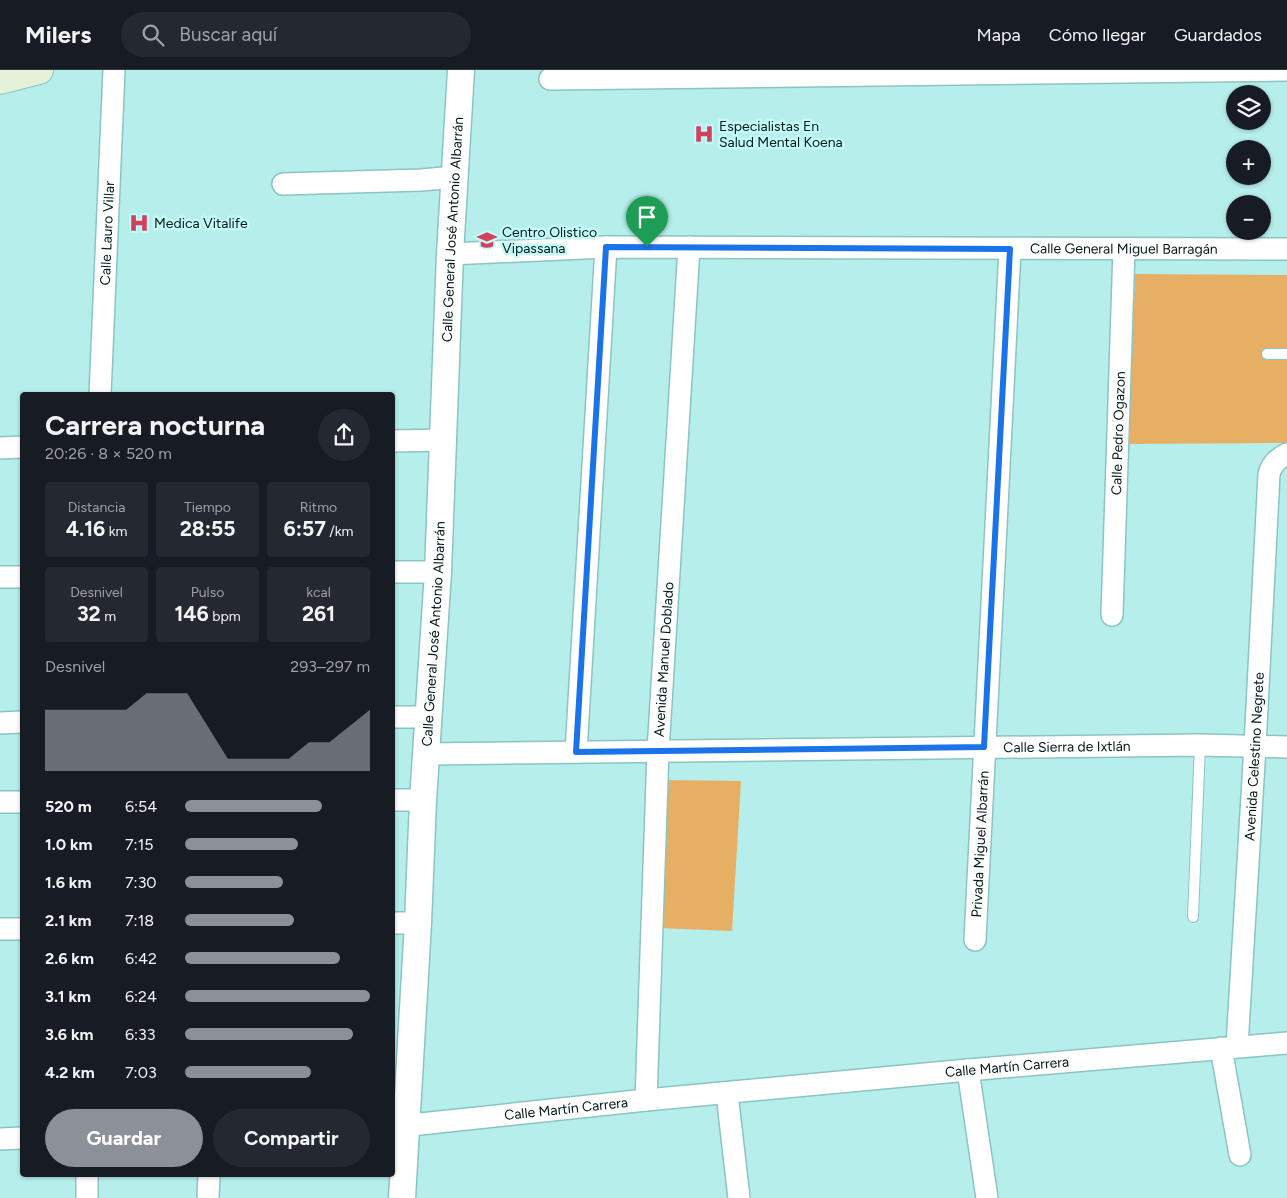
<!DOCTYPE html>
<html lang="es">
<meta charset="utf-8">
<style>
body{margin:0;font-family:Figtree,sans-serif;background:#242831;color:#f1f3f6;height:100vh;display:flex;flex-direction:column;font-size:19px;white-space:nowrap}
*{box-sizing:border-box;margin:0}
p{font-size:16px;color:#9ea1a6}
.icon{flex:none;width:28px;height:28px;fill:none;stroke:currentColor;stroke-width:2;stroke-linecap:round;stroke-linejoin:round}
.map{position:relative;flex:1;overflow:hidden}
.details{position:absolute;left:20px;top:322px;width:375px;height:785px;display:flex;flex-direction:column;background:#171b24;border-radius:5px;box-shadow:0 1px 4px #0004}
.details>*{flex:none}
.buttons{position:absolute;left:1226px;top:15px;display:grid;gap:10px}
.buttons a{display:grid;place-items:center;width:45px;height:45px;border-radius:50%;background:#171b24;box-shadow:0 1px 4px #0004;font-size:25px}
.pin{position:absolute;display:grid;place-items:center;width:42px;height:42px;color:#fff;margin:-51px -21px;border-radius:50% 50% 50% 0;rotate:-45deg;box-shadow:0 0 5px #0007}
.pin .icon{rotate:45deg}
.round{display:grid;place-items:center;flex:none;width:52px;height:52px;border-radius:26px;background:#242831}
.head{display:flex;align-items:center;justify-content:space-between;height:85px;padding:0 25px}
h1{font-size:28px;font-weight:700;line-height:38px}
.stats{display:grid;grid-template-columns:repeat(3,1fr);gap:8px;height:85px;padding:5px 25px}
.stats div{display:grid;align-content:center;border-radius:5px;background:#242831;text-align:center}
.stats b{font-size:21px;font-weight:700}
.stats small{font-size:14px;font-weight:400}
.stats p{font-size:14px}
.chart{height:140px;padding:10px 25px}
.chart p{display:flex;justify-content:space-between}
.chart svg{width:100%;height:90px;margin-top:5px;fill:#8c9099;opacity:.7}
.button{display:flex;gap:10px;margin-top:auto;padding:10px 25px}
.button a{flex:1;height:58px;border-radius:30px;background:#8c9099;color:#fff;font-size:20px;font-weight:700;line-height:58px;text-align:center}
.button a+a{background:#242831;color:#f1f3f6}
ul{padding:0 25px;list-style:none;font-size:16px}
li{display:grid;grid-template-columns:80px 60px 1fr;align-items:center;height:38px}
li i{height:12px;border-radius:6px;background:#8c9099}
header{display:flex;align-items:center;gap:30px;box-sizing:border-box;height:70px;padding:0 25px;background:#171b24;border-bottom:1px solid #363941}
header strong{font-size:24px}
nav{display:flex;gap:28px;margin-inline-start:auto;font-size:18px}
.search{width:350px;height:45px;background:#242831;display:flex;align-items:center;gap:12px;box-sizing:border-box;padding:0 18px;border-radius:28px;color:#9ea1a6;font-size:19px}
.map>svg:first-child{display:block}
</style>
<header>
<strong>Milers</strong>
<div class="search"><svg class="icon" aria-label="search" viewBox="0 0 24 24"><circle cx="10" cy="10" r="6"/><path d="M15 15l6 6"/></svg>Buscar aquí</div>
<nav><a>Mapa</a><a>Cómo llegar</a><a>Guardados</a></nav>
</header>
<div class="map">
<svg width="1287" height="1128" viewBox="0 0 1287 1128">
<rect width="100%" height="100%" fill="#b5eeeb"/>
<!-- green -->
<g fill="#e7af63">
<path d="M1135,204L1287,205V373L1129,374Z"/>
<path d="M667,710L741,711L732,861L659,858Z"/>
</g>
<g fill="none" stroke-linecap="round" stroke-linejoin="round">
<defs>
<g id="service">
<path d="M1267,284H1287"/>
<path d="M1193,847L1200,675"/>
</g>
<g id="minor">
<path d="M550,9L1287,0"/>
<path d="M283,114L421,110L455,107"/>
<path id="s1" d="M450,184L606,177L1287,179"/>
<path id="s2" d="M100,325L114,0"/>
<path d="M392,371L443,370"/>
<path d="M0,378L22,377"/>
<path d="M392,502H438"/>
<path d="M0,507H22"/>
<path id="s3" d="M1112,545L1124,179"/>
<path d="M392,647H428"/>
<path d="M0,653L22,652"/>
<path d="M576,682L606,177"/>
<path id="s4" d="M427,684L1200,675L1287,677"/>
<path d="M392,730H423"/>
<path d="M0,732H22"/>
<path d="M392,853H418"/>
<path d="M0,859H22"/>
<path id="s5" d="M975,870L1010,179"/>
<path id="s6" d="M1237,976L1255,676L1269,404C1272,394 1277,389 1287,384"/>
<path d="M1221,978L1240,1085"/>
<path d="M968,1000L987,1128"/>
<path d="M727,1024L739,1128"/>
<path id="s7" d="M646,1030L658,681L689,177"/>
<path id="s8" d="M392,1057L646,1030L968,1000L1287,973"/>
<path d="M0,1069L22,1068"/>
<path d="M87,1128V1105"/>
<path d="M208,1128L209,1105"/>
</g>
<g id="tertiary">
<path id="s9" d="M402,1128L418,853L423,730L438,502L450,184L461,0"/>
</g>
<path id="secondary" d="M0,10L39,0"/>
</defs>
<!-- service casing -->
<use href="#service" stroke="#8cc4c2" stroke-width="12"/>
<!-- minor casing -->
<use href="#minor" stroke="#8cc4c2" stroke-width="24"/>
<!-- tertiary casing -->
<use href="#tertiary" stroke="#8cc4c2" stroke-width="29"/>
<!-- secondary casing -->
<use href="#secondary" stroke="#8cc4c2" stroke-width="30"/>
<!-- service -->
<use href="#service" stroke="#fff" stroke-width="10"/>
<!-- minor -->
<use href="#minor" stroke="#fff" stroke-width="21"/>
<!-- tertiary -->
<use href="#tertiary" stroke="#fff" stroke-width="26"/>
<!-- secondary -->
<use href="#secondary" stroke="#e3f2d9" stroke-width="28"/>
</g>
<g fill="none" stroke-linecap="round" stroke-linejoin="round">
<defs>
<path id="route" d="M606,177L1010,179L984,677L576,682Z"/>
</defs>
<!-- route casing -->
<use href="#route" stroke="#fff" stroke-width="10"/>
<!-- route -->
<use href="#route" stroke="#1a73e8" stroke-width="6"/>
</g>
<!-- icons -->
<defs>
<symbol id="hospital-bare" viewBox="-9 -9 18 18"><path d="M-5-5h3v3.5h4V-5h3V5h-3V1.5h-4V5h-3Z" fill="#d2425e" stroke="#c2fbf8" stroke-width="2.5" paint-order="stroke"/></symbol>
<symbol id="school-bare" viewBox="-9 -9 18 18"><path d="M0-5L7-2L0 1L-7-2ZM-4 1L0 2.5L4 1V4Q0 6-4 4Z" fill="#d2425e" stroke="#c2fbf8" stroke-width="2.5" paint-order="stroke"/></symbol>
</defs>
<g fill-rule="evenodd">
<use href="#hospital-bare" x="690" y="50" width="28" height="28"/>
<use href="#hospital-bare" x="125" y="139" width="28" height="28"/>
<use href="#school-bare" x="473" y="156" width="28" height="28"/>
</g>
<g text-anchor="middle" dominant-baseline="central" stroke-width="5" stroke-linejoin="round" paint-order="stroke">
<!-- poi labels -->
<g font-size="14" fill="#021717" stroke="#c2fbf8" text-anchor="start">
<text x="719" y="56">Especialistas En<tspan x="719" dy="16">Salud Mental Koena</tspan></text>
<text x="154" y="153">Medica Vitalife</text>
<text x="502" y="162">Centro Olistico<tspan x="502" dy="16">Vipassana</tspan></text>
</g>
<!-- street labels -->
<g font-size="14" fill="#021717" stroke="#c2fbf8">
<text stroke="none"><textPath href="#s9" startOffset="970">Calle General José Antonio Albarrán</textPath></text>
<text stroke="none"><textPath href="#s2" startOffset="162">Calle Lauro Villar</textPath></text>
<text stroke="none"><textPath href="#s1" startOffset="674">Calle General Miguel Barragán</textPath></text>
<text stroke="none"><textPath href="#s3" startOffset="182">Calle Pedro Ogazon</textPath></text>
<text stroke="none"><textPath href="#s9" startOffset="565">Calle General José Antonio Albarrán</textPath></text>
<text stroke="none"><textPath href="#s7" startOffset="441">Avenida Manuel Doblado</textPath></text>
<text stroke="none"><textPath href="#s4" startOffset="640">Calle Sierra de Ixtlán</textPath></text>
<text stroke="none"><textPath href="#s6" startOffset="290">Avenida Celestino Negrete</textPath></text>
<text stroke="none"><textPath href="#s5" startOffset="96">Privada Miguel Albarrán</textPath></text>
<text stroke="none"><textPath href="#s8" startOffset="618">Calle Martín Carrera</textPath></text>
<text stroke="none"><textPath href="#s8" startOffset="175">Calle Martín Carrera</textPath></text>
</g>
</g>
</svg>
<div class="buttons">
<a><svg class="icon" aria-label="layers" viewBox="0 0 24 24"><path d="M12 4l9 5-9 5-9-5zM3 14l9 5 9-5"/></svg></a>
<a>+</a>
<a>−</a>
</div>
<div class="pin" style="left:647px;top:177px;background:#1e9e55"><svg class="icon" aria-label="arrive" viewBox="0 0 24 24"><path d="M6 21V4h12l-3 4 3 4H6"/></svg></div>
<section class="details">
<div class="head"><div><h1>Carrera nocturna</h1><p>20:26 · 8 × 520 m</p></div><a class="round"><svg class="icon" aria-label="share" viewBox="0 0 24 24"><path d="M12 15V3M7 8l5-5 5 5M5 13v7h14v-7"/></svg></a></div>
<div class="stats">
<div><p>Distancia</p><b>4.16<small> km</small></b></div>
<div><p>Tiempo</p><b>28:55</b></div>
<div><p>Ritmo</p><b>6:57<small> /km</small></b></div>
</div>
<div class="stats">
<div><p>Desnivel</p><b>32<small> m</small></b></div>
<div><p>Pulso</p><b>146<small> bpm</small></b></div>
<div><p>kcal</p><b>261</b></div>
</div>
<div class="chart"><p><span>Desnivel</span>293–297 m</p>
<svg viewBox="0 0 160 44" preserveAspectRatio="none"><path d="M0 44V14L10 14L20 14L30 14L40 14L50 6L60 6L70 6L80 22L90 38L100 38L110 38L120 38L130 30L140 30L150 22L160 14V44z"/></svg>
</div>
<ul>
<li><b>520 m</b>6:54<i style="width:74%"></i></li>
<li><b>1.0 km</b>7:15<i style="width:61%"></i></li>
<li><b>1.6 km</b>7:30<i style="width:53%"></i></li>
<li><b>2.1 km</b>7:18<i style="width:59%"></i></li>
<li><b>2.6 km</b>6:42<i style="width:84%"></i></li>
<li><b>3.1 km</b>6:24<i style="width:100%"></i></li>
<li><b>3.6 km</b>6:33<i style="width:91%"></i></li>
<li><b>4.2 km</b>7:03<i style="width:68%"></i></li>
</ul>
<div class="button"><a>Guardar</a><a>Compartir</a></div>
</section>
</div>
